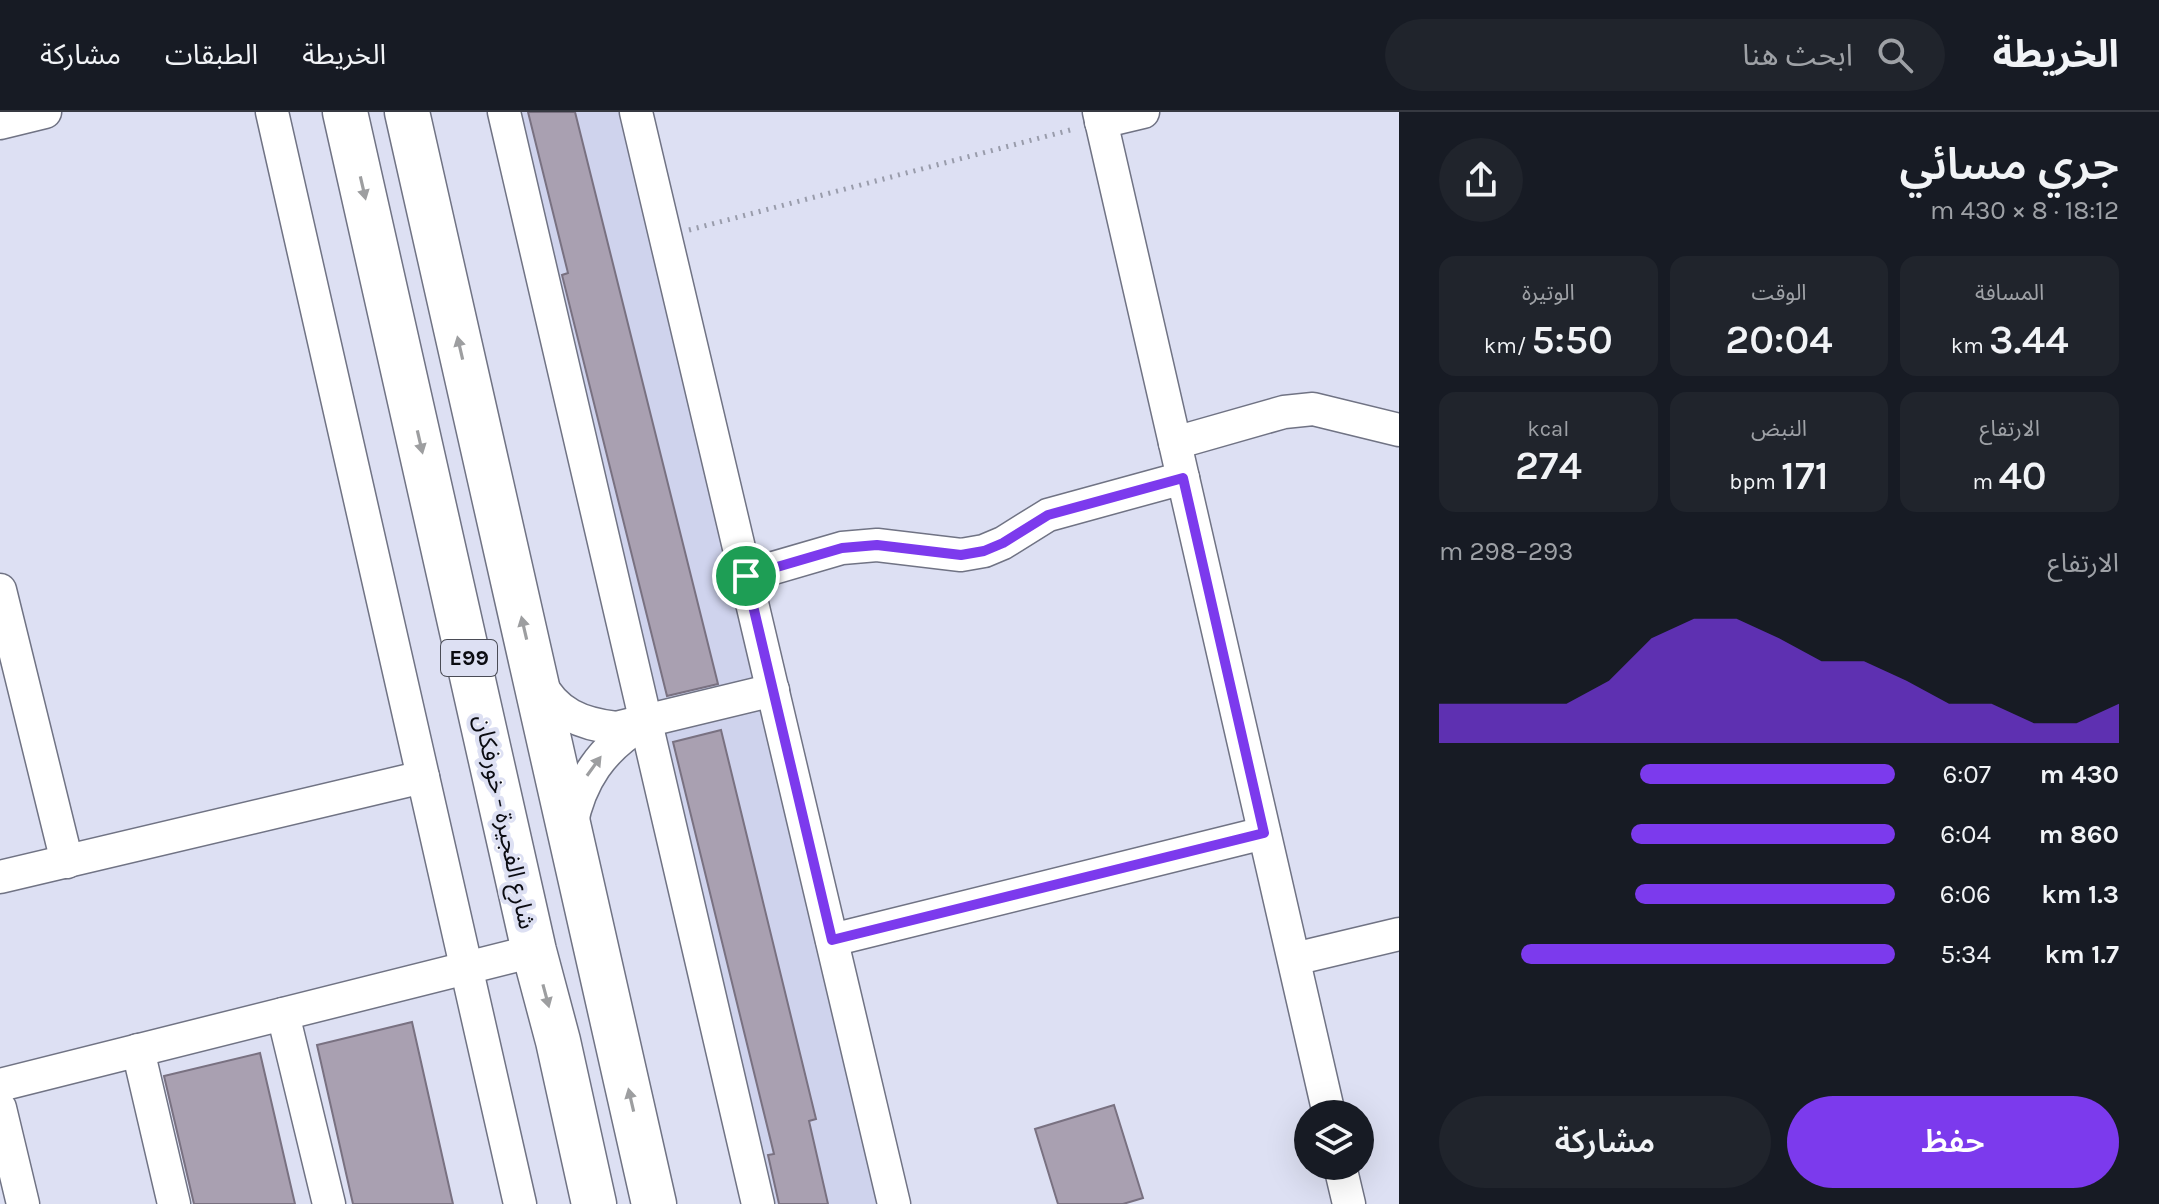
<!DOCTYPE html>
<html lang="ar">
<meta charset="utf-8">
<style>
body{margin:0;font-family:Karla,"Noto Sans Arabic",sans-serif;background:#20242c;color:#f1f3f6;direction:rtl;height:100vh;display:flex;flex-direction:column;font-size:30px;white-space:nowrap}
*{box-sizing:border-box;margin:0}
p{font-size:26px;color:#9ea1a6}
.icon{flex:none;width:44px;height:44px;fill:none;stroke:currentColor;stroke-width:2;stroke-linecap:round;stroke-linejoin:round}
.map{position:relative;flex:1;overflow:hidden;direction:ltr}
.side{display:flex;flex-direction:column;background:#171b24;width:760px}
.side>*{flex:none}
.tools{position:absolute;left:1294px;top:988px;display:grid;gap:16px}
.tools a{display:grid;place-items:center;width:80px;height:80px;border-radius:50%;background:#171b24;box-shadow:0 8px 32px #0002;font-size:40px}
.pin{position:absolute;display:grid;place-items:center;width:68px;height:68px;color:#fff;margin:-34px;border:4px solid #fff;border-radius:50%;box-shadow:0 2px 8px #0007}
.round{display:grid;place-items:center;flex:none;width:84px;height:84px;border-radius:42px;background:#20242c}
.headline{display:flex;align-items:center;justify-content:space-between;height:136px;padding:0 40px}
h1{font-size:44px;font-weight:600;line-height:60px}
.metrics{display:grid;grid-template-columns:repeat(3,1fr);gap:12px;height:136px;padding:8px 40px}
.metrics div{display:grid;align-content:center;border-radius:16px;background:#20242c;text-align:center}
.metrics b{font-size:40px;font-weight:600}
.metrics small{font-size:22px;font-weight:400}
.metrics p{font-size:22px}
.chart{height:224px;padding:16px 40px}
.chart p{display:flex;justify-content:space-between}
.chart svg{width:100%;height:144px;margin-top:8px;fill:#7c3aed;opacity:.7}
.cta{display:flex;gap:16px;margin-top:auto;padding:16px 40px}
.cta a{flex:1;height:92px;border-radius:48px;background:#7c3aed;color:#fff;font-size:32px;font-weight:600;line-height:92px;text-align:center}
.cta a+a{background:#20242c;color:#f1f3f6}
ul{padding:0 40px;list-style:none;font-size:26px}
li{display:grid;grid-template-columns:128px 96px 1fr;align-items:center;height:60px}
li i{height:20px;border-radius:10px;background:#7c3aed}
header{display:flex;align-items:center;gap:48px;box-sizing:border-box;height:112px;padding:0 40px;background:#171b24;border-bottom:2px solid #363941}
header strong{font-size:38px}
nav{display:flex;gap:44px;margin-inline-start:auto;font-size:28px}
.search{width:560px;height:72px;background:#20242c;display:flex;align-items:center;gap:20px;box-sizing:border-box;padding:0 28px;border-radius:44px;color:#9ea1a6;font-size:30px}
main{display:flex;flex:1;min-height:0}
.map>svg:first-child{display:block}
</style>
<header>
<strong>الخريطة</strong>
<div class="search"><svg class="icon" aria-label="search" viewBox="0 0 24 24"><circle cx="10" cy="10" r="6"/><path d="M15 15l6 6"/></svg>ابحث هنا</div>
<nav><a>الخريطة</a><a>الطبقات</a><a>مشاركة</a></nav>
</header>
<main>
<section class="side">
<div class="headline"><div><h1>جري مسائي</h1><p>18:12 · 8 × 430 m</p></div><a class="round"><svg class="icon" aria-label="share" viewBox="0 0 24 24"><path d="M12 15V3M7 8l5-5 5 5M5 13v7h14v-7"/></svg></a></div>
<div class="metrics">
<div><p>المسافة</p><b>3.44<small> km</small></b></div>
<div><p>الوقت</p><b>20:04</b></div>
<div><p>الوتيرة</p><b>5:50<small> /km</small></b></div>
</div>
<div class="metrics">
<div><p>الارتفاع</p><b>40<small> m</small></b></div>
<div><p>النبض</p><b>171<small> bpm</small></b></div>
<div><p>kcal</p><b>274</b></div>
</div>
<div class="chart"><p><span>الارتفاع</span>293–298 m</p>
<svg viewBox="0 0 160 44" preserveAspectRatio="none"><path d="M0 44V32L10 32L20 32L30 32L40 25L50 12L60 6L70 6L80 12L90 19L100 19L110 25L120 32L130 32L140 38L150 38L160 32V44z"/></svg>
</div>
<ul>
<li><b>430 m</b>6:07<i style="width:56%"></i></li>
<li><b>860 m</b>6:04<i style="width:58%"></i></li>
<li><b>1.3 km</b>6:06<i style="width:57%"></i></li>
<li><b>1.7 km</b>5:34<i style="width:82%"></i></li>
</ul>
<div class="cta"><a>حفظ</a><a>مشاركة</a></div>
</section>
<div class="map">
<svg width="1399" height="1092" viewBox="0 0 1399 1092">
<rect width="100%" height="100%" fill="#dde0f3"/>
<!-- built -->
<path fill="#cfd3ed" d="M511,0H625L882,1092H764Z"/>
<!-- building -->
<g fill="#a9a0b1" stroke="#797181" stroke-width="2">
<path d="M528,0H575L718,572L667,584L562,163L568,161Z"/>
<path d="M721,618L816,1007L809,1009L828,1092H779L768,1043L774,1042L673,630Z"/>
<path d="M412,910L453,1092H353L317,933Z"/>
<path d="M260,941L295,1092H194L164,964Z"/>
<path d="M1114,993L1143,1086L1123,1092H1058L1035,1017Z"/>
</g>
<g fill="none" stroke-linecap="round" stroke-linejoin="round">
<defs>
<g id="minor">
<path d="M272,0L520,1092"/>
<path d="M504,0L758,1092"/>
<path d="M636,0L894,1092"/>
<path d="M1099,0L1329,1002"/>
<path d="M1101,10L1143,0"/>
<path d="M0,11L45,0"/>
<path d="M1175,331L1284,300L1313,297L1399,318"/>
<path d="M746,464L842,436L877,433L961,443L984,439L1003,431L1048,403L1183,366"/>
<path d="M0,478L67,750"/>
<path d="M539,569C555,602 582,612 616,616L773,578"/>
<path d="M571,714C580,668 602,636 642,612"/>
<path d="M0,765L423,665"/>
<path d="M832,828L1264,721"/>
<path d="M1294,847L1399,822"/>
<path d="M283,902L329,1092"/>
<path d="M138,938L174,1092"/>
<path d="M0,973L534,839"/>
<path d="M0,996L23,1092"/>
<path d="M1340,1054L1349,1092"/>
</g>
<g id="highway">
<path d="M345,0L534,839L558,929L594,1092"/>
<path d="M407,0L654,1092"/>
</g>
</defs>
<!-- minor casing -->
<use href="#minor" stroke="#707384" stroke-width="35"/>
<!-- highway casing -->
<use href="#highway" stroke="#707384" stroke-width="47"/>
<!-- path -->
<path stroke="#999cab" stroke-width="5" stroke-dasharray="2 6" stroke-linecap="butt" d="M689,118L1074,17"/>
<!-- minor -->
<use href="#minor" stroke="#fff" stroke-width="32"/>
<!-- highway -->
<use href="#highway" stroke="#fff" stroke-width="44"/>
</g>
<!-- one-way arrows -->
<defs><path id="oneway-solid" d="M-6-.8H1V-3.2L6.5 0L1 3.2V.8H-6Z" transform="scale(2)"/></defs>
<g fill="#9d9ea0">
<use href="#oneway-solid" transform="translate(363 76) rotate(77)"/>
<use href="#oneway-solid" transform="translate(460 236) rotate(-103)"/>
<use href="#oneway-solid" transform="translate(420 330) rotate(77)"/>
<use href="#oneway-solid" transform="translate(524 516) rotate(-103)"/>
<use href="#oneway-solid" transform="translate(594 654) rotate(-54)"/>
<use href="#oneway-solid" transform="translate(546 884) rotate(75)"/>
<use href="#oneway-solid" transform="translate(631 988) rotate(-103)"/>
</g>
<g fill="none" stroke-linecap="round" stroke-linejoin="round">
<defs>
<path id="route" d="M1183,366L1264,721L832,828L746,464L842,436L877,433L961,443L984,439L1003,431L1048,403Z"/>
</defs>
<!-- route casing -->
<use href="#route" stroke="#fff" stroke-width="16"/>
<!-- route -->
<use href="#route" stroke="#7c3aed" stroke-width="10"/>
</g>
<g text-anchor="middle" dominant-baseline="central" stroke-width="8" stroke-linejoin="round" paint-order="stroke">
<!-- shield labels -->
<rect fill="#dde0f3" stroke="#4a4c56" stroke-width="2" x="441" y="528" width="56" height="36" rx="6"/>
<g font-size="22" font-weight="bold" fill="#0b0c12">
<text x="469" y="546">E99</text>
</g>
<!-- street labels -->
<g font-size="24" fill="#0b0c12" stroke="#dde0f3">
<text transform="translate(505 710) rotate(78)">شارع الفجيرة - خورفكان</text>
</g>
</g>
</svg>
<div class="tools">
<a><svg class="icon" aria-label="layers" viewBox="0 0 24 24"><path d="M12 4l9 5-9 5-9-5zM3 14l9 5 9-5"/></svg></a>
</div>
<div class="pin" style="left:746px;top:464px;background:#1e9e55"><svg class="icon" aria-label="arrive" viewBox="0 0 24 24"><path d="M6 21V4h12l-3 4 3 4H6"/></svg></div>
</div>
</main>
